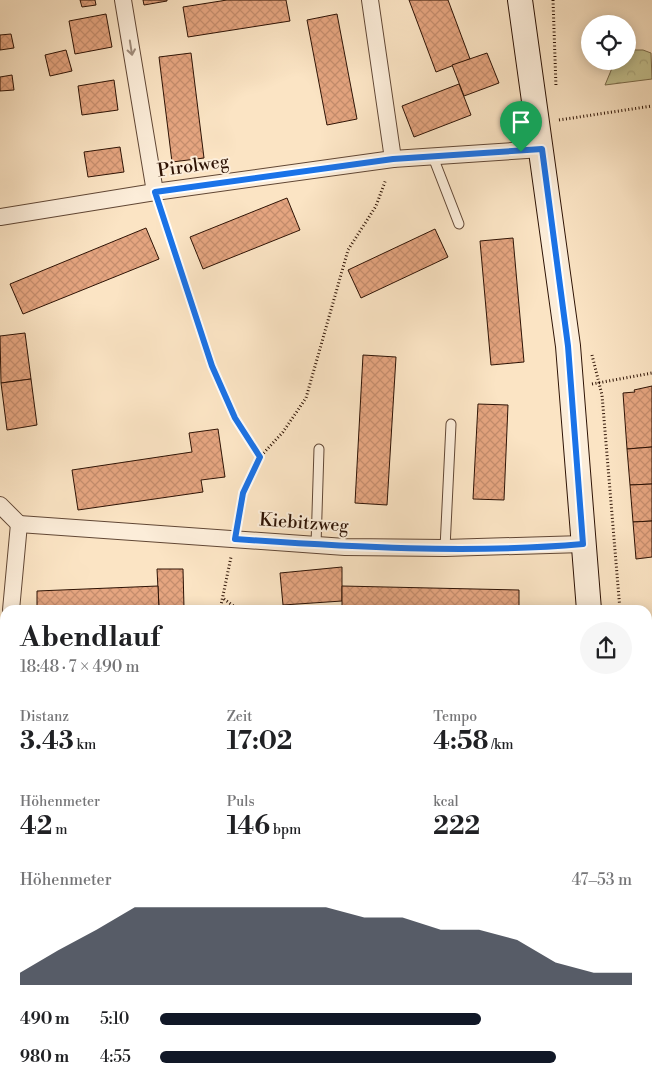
<!DOCTYPE html>
<html lang="de">
<meta charset="utf-8">
<style>
body{margin:0;font-family:"Libre Bodoni",serif;background:#f6f6f6;color:#202124;height:100vh;display:flex;flex-direction:column;font-size:19px;white-space:nowrap}
*{box-sizing:border-box;margin:0}
p{font-size:16px;color:#757577}
.icon{flex:none;width:28px;height:28px;fill:none;stroke:currentColor;stroke-width:2;stroke-linecap:round;stroke-linejoin:round}
.map{position:relative;flex:1;overflow:hidden}
.sheet{position:absolute;left:0px;top:605px;width:652px;height:481px;display:flex;flex-direction:column;background:#fff;border-radius:15px 15px 0 0;box-shadow:0 2px 12px #0003}
.sheet>*{flex:none}
.tools{position:absolute;left:581px;top:15px;display:grid;gap:10px}
.tools a{display:grid;place-items:center;width:55px;height:55px;border-radius:50%;background:#fff;box-shadow:0 2px 12px #0003;font-size:25px}
.pin{position:absolute;display:grid;place-items:center;width:42px;height:42px;color:#fff;margin:-51px -21px;border-radius:50% 50% 50% 0;rotate:-45deg;box-shadow:0 0 5px #0007}
.pin .icon{rotate:45deg}
.round{display:grid;place-items:center;flex:none;width:52px;height:52px;border-radius:26px;background:#f6f6f6}
.overview{display:flex;align-items:center;justify-content:space-between;height:85px;padding:0 20px}
h1{font-size:28px;font-weight:700;line-height:38px}
.figures{display:grid;grid-template-columns:repeat(3,1fr);gap:8px;height:85px;padding:5px 20px}
.figures div{display:grid;align-content:center}
.figures b{font-size:25px;font-weight:700}
.figures small{font-size:14px;font-weight:400}
.figures p{font-size:14px}
.chart{height:140px;padding:10px 20px}
.chart p{display:flex;justify-content:space-between}
.chart svg{width:100%;height:90px;margin-top:5px;fill:#111827;opacity:.7}
ul{padding:0 20px;list-style:none;font-size:16px}
li{display:grid;grid-template-columns:80px 60px 1fr;align-items:center;height:38px}
li i{height:12px;border-radius:6px;background:#111827}
.map>svg:first-child{display:block}
</style>
<div class="map">
<svg width="652" height="1086" viewBox="0 0 652 1086">
<defs>
<pattern id="park-crowns" width="20" height="18" patternUnits="userSpaceOnUse" patternTransform="scale(1.25)"><rect width="20" height="18" fill="#c4c290"/><path d="M2 6a3 3 0 1 1 6 0M12 15a3 3 0 1 1 6 0" fill="none" stroke="#a9a67b"/></pattern>
<pattern id="building-cross-hatch" width="8" height="8" patternUnits="userSpaceOnUse" patternTransform="scale(1.25)"><rect width="8" height="8" fill="#e5a580"/><path d="M0 0l8 8M0 8l8-8" fill="none" stroke="#c58d6d"/></pattern>
</defs>
<rect width="100%" height="100%" fill="#fbe4c4"/>
<filter id="stains"><feTurbulence type="fractalNoise" baseFrequency=".004" numOctaves="4"/><feColorMatrix values="0 0 0 0 .2 0 0 0 0 .09 0 0 0 0 .02 0 0 0 .5 -.17"/></filter>
<radialGradient id="worn" r=".72"><stop offset=".6" stop-color="#630" stop-opacity="0"/><stop offset="1" stop-color="#630" stop-opacity=".3"/></radialGradient>
<!-- park -->
<path fill="url(#park-crowns)" stroke="#796a4a" d="M628,50H643L651,53L652,79L605,85L615,61H628Z"/>
<!-- building -->
<g fill="url(#building-cross-hatch)" stroke="#2e1305">
<path d="M80,0H95L96,5L82,7Z"/>
<path d="M143,0H167V1L144,5Z"/>
<path d="M227,0H286L290,21L188,37L183,7Z"/>
<path d="M409,0H448L470,59L436,72Z"/>
<path d="M106,14L112,47L75,54L69,21Z"/>
<path d="M337,14L357,119L327,125L307,20Z"/>
<path d="M11,34L14,48L0,50V35Z"/>
<path d="M66,50L72,71L50,76L45,55Z"/>
<path d="M191,53L204,158L172,162L159,57Z"/>
<path d="M487,53L499,83L464,96L452,65Z"/>
<path d="M12,75L14,90L0,91V77Z"/>
<path d="M114,80L118,110L82,115L78,86Z"/>
<path d="M459,84L471,115L414,137L402,106Z"/>
<path d="M120,147L124,172L88,177L84,152Z"/>
<path d="M287,198L300,230L203,269L190,237Z"/>
<path d="M146,228L159,259L23,314L10,284Z"/>
<path d="M435,229L448,257L361,298L348,270Z"/>
<path d="M513,238L524,362L491,365L480,241Z"/>
<path d="M25,333L31,379L1,383L0,336Z"/>
<path d="M363,355L396,357L387,505L355,503Z"/>
<path d="M31,379L37,425L7,430L1,383Z"/>
<path d="M652,386V447L627,449L623,393L635,392L634,390Z"/>
<path d="M478,404L508,405L504,500L473,499Z"/>
<path d="M218,429L225,477L201,480L203,492L78,510L72,470L192,452L189,433Z"/>
<path d="M652,447V484L630,485L627,449Z"/>
<path d="M652,484V521L633,522L630,485Z"/>
<path d="M652,521V557L636,559L633,522Z"/>
<path d="M342,567V601L283,605L280,573Z"/>
<path d="M157,569H183L184,608L159,609Z"/>
<path d="M158,586L159,609L165,610H37V591Z"/>
<path d="M342,586L519,590V610H342Z"/>
<path d="M652,771V805L648,772Z"/>
<path d="M379,1081H410L411,1086H380Z"/>
<path d="M497,1081H520V1086H496Z"/>
</g>
<g fill="none" stroke-linecap="round" stroke-linejoin="round">
<defs>
<g id="lane">
<path d="M433,157L459,224"/>
<path d="M316,545L319,449"/>
<path d="M445,548L451,424"/>
</g>
<g id="street">
<path d="M123,0L155,192"/>
<path d="M370,0L393,159"/>
<path d="M0,217L155,192L393,159L542,149"/>
<path d="M0,505L19,524"/>
<path d="M19,524L345,547L445,548L583,544"/>
<path d="M11,610L19,524"/>
<path d="M648,695H652"/>
<path d="M0,730L5,676"/>
<path d="M0,951L5,956"/>
</g>
<g id="secondary">
<path d="M520,0L568,346L589,610"/>
<path d="M648,990L652,992"/>
<path d="M648,1026L652,1068"/>
<path d="M595,1086L602,1081"/>
</g>
</defs>
<!-- lane casing -->
<use href="#lane" stroke="#614735" stroke-width="11"/>
<!-- street casing -->
<use href="#street" stroke="#614735" stroke-width="18"/>
<!-- secondary casing -->
<use href="#secondary" stroke="#2e1305" stroke-width="26"/>
<!-- path -->
<g stroke="#2e1305" stroke-width="3" stroke-dasharray="1 2.5" stroke-linecap="butt">
<path d="M553,0L556,87"/>
<path d="M559,120L652,106"/>
<path d="M161,208L212,366L235,418L260,457"/>
<path d="M592,355L602,395L620,610"/>
<path d="M592,384L652,373"/>
<path d="M238,521L243,493L260,457L283,432L306,398L348,250L376,206L386,179"/>
<path d="M224,599L239,610"/>
<path d="M220,610L231,557"/>
<path d="M648,874H652"/>
<path d="M648,896L652,955"/>
<path d="M0,906L5,904"/>
<path d="M0,1037L5,1068"/>
<path d="M7,1081L8,1086"/>
<path d="M238,1081L240,1086"/>
<path d="M373,1081L374,1086"/>
<path d="M280,1086L287,1081"/>
<path d="M485,1086L486,1081"/>
<path d="M553,1086L556,1081"/>
</g>
<!-- lane -->
<use href="#lane" stroke="#fcedd9" stroke-width="9"/>
<!-- street -->
<use href="#street" stroke="#fcedd9" stroke-width="16"/>
<!-- secondary -->
<use href="#secondary" stroke="#fcedd9" stroke-width="24"/>
</g>
<!-- one-way arrows -->
<defs><path id="oneway-shaft" d="M-6 0H5M1.5-3L5.5 0L1.5 3" fill="none" stroke-width="1.6" stroke-linecap="round" stroke-linejoin="round" transform="scale(1.25)"/></defs>
<use stroke="#9f8b7a" href="#oneway-shaft" transform="translate(131 48) rotate(81)"/>
<g fill="none" stroke-linecap="round" stroke-linejoin="round">
<defs>
<path id="route" d="M542,149L568,346L583,544C470,554 348,547 235,539L243,493L260,457L235,418L212,366L155,192L393,159Z"/>
</defs>
<!-- route casing -->
<use href="#route" stroke="#fff" stroke-width="10"/>
<!-- route -->
<use href="#route" stroke="#1a73e8" stroke-width="6"/>
</g>
<g text-anchor="middle" dominant-baseline="central" stroke-width="4" stroke-linejoin="round" paint-order="stroke">
<!-- street labels -->
<g font-size="18" fill="#2e1305" stroke="#fcedd9">
<text transform="translate(193 166) rotate(-8)">Pirolweg</text>
<text transform="translate(304 523) rotate(4)">Kiebitzweg</text>
</g>
</g>
<rect width="100%" height="100%" filter="url(#stains)"/>
<rect width="100%" height="100%" fill="url(#worn)"/>
</svg>
<div class="tools">
<a><svg class="icon" aria-label="locate" viewBox="0 0 24 24"><circle cx="12" cy="12" r="6"/><path d="M12 2v4M12 18v4M2 12h4M18 12h4"/></svg></a>
</div>
<div class="pin" style="left:521px;top:152px;background:#1e9e55"><svg class="icon" aria-label="arrive" viewBox="0 0 24 24"><path d="M6 21V4h12l-3 4 3 4H6"/></svg></div>
<section class="sheet">
<div class="overview"><div><h1>Abendlauf</h1><p>18:48 · 7 × 490 m</p></div><a class="round"><svg class="icon" aria-label="share" viewBox="0 0 24 24"><path d="M12 15V3M7 8l5-5 5 5M5 13v7h14v-7"/></svg></a></div>
<div class="figures">
<div><p>Distanz</p><b>3.43<small> km</small></b></div>
<div><p>Zeit</p><b>17:02</b></div>
<div><p>Tempo</p><b>4:58<small> /km</small></b></div>
</div>
<div class="figures">
<div><p>Höhenmeter</p><b>42<small> m</small></b></div>
<div><p>Puls</p><b>146<small> bpm</small></b></div>
<div><p>kcal</p><b>222</b></div>
</div>
<div class="chart"><p><span>Höhenmeter</span>47–53 m</p>
<svg viewBox="0 0 160 44" preserveAspectRatio="none"><path d="M0 44V38L10 27L20 17L30 6L40 6L50 6L60 6L70 6L80 6L90 11L100 11L110 17L120 17L130 22L140 33L150 38L160 38V44z"/></svg>
</div>
<ul>
<li><b>490 m</b>5:10<i style="width:68%"></i></li>
<li><b>980 m</b>4:55<i style="width:84%"></i></li>
</ul>
</section>
</div>
